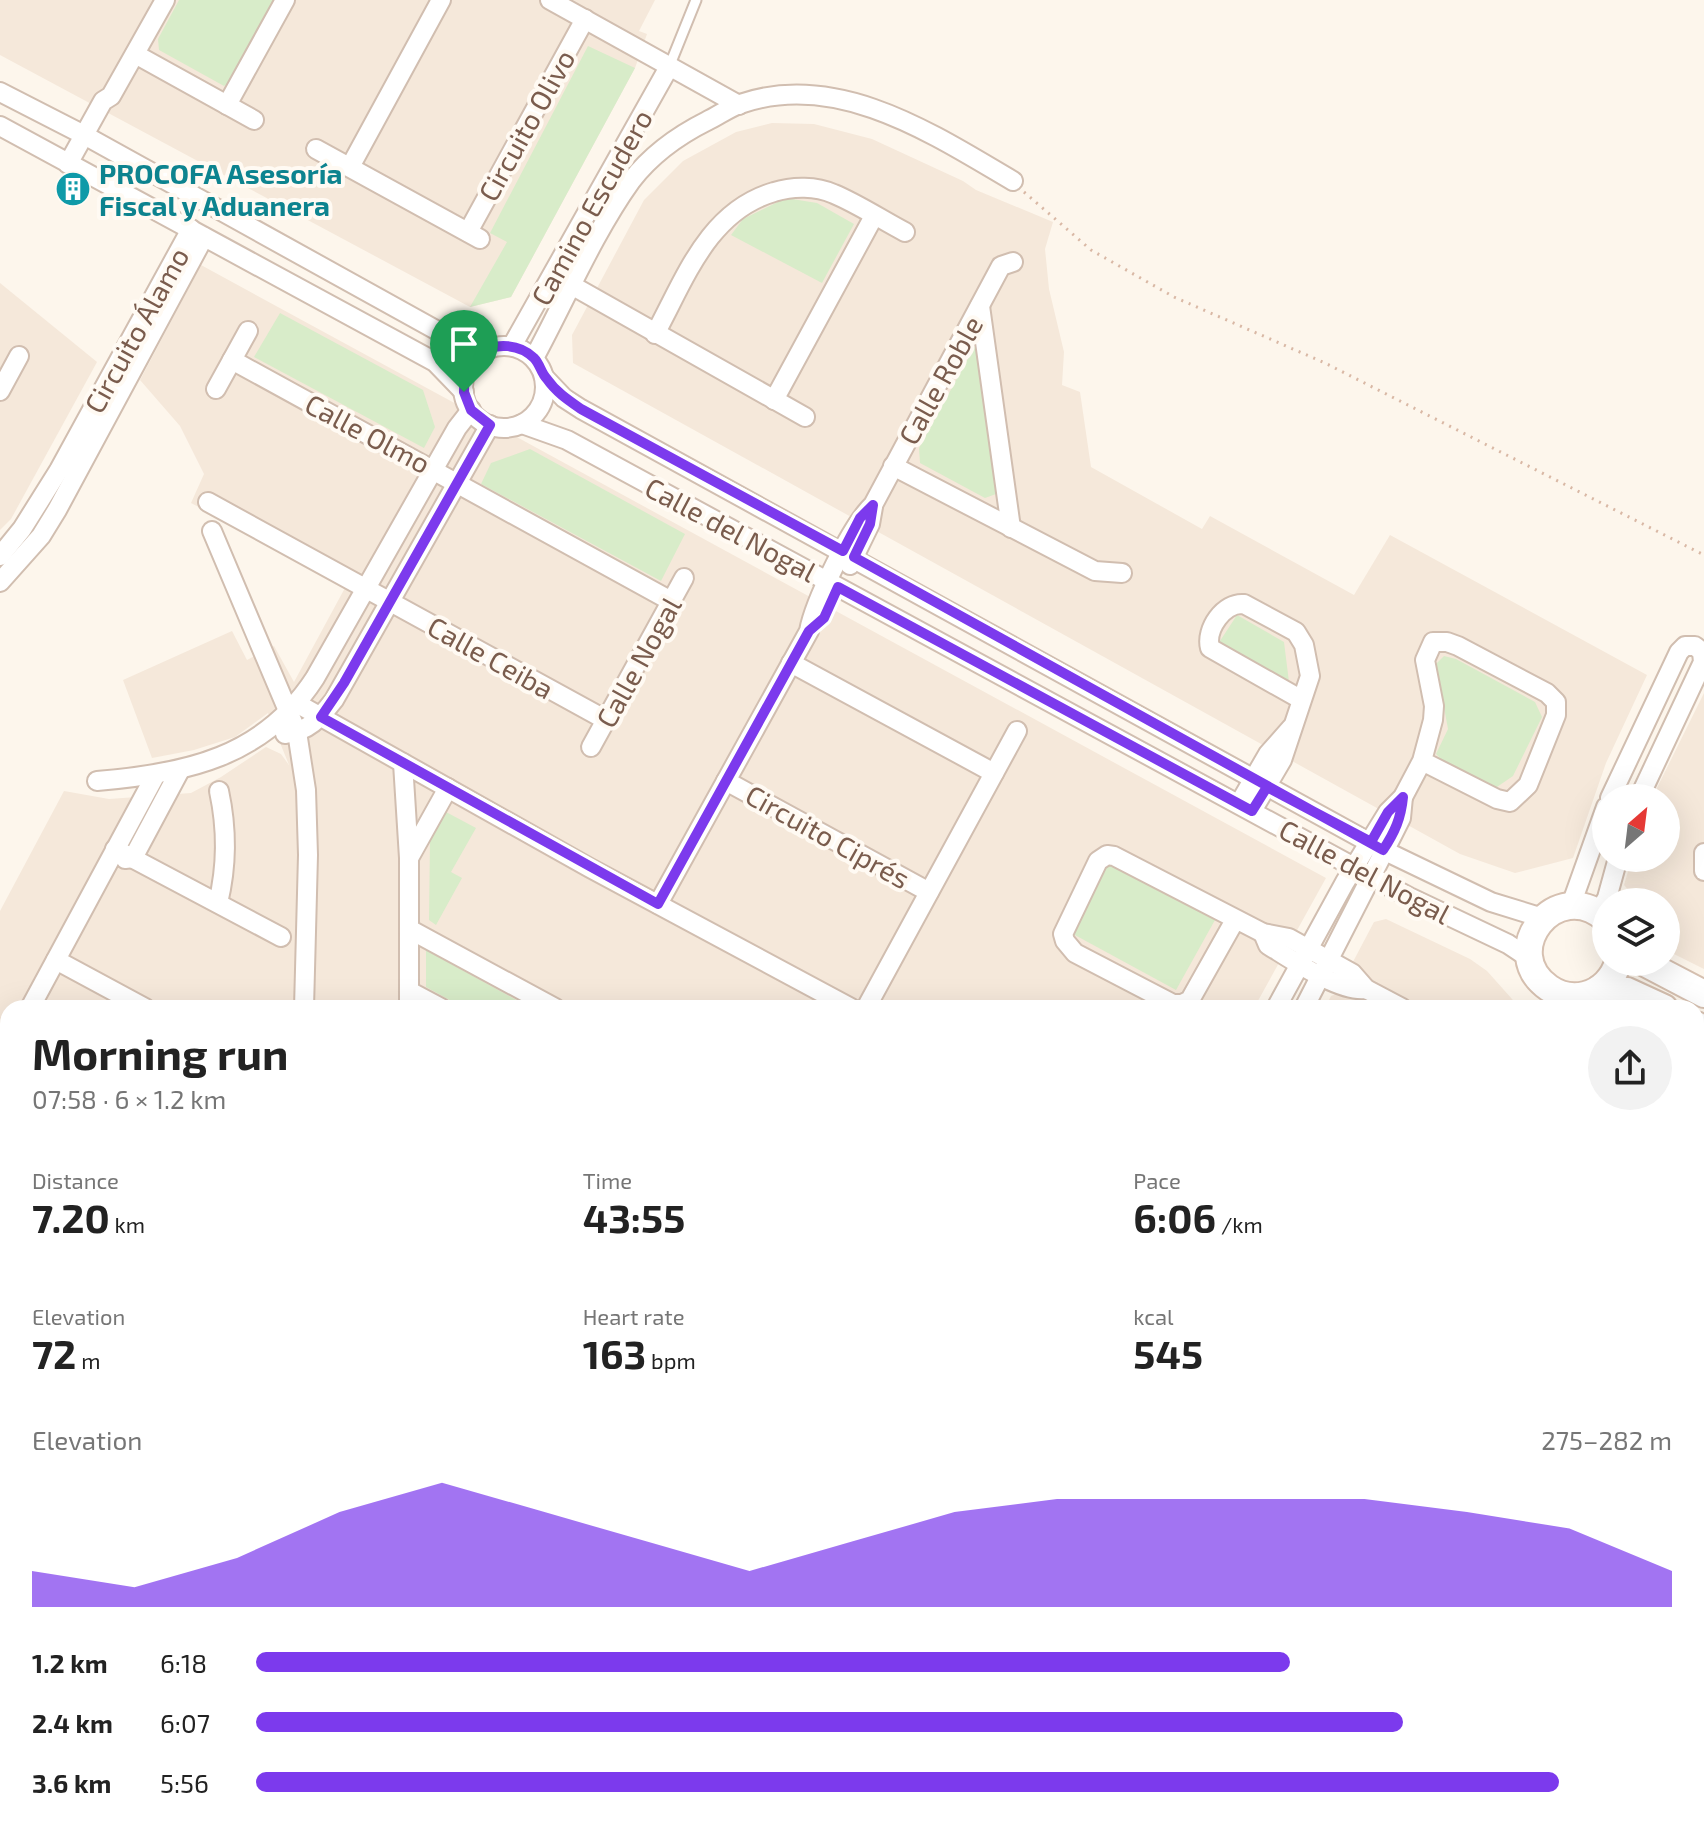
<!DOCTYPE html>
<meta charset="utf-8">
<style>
body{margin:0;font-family:"Exo 2",sans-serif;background:#f2f2f2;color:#222;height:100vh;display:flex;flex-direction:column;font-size:30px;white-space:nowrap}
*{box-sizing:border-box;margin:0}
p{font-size:26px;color:#767676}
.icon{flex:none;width:44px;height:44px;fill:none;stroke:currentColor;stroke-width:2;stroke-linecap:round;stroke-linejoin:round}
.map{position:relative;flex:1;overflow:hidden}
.panel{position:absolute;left:0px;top:1000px;width:1704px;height:830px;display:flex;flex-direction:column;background:#fff;border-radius:24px 24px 0 0;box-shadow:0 8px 32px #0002}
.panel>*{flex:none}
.needle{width:52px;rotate:28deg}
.tools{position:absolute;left:1592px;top:784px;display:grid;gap:16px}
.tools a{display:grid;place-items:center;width:88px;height:88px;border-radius:50%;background:#fff;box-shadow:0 8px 32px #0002;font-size:40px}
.pin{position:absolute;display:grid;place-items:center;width:68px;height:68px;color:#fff;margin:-82px -34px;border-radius:50% 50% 50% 0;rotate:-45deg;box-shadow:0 0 8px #0007}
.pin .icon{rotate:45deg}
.round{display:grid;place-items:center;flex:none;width:84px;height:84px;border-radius:42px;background:#f2f2f2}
.head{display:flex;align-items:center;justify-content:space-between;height:136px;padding:0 32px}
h1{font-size:44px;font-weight:700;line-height:60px}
.figures{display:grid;grid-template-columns:repeat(3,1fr);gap:12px;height:136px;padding:8px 32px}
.figures div{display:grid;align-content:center}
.figures b{font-size:40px;font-weight:700}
.figures small{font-size:22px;font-weight:400}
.figures p{font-size:22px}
.chart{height:224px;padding:16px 32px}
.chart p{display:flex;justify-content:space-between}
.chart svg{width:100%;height:144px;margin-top:8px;fill:#7c3aed;opacity:.7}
ul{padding:0 32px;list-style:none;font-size:26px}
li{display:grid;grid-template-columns:128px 96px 1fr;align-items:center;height:60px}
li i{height:20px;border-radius:10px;background:#7c3aed}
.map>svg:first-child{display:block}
</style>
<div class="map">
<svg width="1704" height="1829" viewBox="0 0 1704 1829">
<rect width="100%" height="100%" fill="#fdf6ec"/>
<!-- residential -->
<g fill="#f5e8da">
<path d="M0,0H655L639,31L647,34L635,68L511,297L470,307L0,55Z"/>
<path d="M772,123L814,124L872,139L963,181L976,190L1053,222L1045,249L1049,289L1064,352L1062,385L1080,392L1091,467L1202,529L1210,516L1354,595L1390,535L1647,675L1606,763L1573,858L1515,873L1460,854L573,363L572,335L644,200L683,161L736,132Z"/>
<path d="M201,265L1326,878L1254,1008H8V1713L0,1714V911L64,791L109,799L191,793L221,777L266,747L281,754L289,765L268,713L235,737L194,750L152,758L123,680L232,631L247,660L274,646L294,682L346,586L191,503L204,474L180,426L140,380Z"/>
<path d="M0,283L97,362L11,519L0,530Z"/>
<path d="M1704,693V969L1666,950V902H1639L1624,885L1632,858H1666V798H1652Z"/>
<path d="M1386,919L1470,959L1487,971L1520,1008H1325L1331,996L1336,994L1374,922Z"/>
<path d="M1696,1044L1704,1048V1829H1346L1348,1822H1696Z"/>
<path d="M228,1822H878L891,1829H226Z"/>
<path d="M1005,1822H1158L1156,1829H1020Z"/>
</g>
<!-- commercial -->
<path fill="#fde8e0" d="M1158,1822H1299L1297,1829H1157Z"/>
<!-- green -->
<g fill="#d8ecc9">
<path d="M179,0H275L233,80L224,86L159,50L158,39Z"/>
<path d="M588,46L635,68L511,297L470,307L507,242L490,233Z"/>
<path d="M786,198L817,203L854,224L822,283L731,235L743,219Z"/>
<path d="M280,313L423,390L435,427L424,448L254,357Z"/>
<path d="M978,340L996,494L985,498L920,463L919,448Z"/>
<path d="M530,449L685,534L661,581L481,484L491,463Z"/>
<path d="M1237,615L1284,642L1289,682L1218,644Z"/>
<path d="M1444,656L1456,659L1535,702L1542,717L1513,776L1494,789L1444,762L1436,754L1448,729L1436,664Z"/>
<path d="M446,812L476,828L451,872L462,878L436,925L429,920L430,840Z"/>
<path d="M1107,862L1215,920L1176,990L1073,934Z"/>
<path d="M426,950L531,1008H464L426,987Z"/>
<path d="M1696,1131L1704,1135V1203L1696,1231Z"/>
</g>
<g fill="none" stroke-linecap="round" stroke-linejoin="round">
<defs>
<path id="lane" d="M669,67L696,0"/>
<g id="street">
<path d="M550,0L739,105"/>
<path d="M135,54L254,120"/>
<path d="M0,92L84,135L445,335L468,344L491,347"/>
<path d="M227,105L285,0"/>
<path d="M0,126L435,362L464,392"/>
<path d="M316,149L480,239"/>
<path d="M68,164L103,101L111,96L165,0"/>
<path d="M350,167L441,0"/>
<path d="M468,232L585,19"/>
<path d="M573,286L805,417"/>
<path d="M980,306L1011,528"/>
<path d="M655,334C685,279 708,211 774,192C793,186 816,186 834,194C858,204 882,220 905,232"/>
<path d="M512,346L669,67"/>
<circle cx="504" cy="387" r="41"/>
<path d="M534,358C565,301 593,234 631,181C651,155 677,136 707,121C718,116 728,108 740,104C837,70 933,134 1013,181"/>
<path d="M232,360L671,601"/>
<path d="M544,377L564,398L581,409L1383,850L1491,902L1543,918"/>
<path d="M216,389L248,331"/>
<path d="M0,391L19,356"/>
<path d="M774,400L874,216"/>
<path d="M522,424L567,440L1409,897L1508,944L1529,958"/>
<path d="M893,466L1095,571L1122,573"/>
<path d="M208,502L606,720"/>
<path d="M212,531L297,732L306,790L308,855L304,1008"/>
<path d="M0,556L22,529L59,470L191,229"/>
<path d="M850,565L870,524L873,507"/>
<path d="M0,582L41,536L57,510L204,237"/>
<path d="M791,663L994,773"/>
<path d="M298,704L590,868L851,1008"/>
<path d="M285,734C309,731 319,719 334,700L490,425"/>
<path d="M591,747L684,578"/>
<path d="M403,763L409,858V1008"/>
<path d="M97,781C185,774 264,757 315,678L457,428L471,410"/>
<path d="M726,781L929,892"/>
<path d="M1610,798L1679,652L1685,646H1695L1702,652L1703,662L1639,798"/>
<path d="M1239,804L1268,754L1291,728"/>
<path d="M1252,811L1282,760L1310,676L1304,645L1296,632L1244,604C1224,602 1205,629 1210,648L1302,700"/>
<path d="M115,849L281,937"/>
<path d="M1704,853V871"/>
<path d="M409,858L448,788"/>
<path d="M125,859L133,858L180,770"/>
<path d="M218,903C227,866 227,828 219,791"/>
<path d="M658,904L809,631C814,603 852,524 873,505L1001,266L1013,262"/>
<path d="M1571,905L1606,807"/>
<path d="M1599,912L1607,898L1618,858"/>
<path d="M1235,920L1190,1000L1182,1004H1173L1075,953L1065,941L1063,934L1098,861L1107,855L1114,856L1263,933L1289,938L1352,973L1366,989L1402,1008"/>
<path d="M409,929L555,1008"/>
<path d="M1263,933L1268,945C1291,959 1340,993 1366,989"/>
<path d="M56,960L145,1008"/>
<path d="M409,991L441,1008"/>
<path d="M30,1008L155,776"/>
<path d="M866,1008L1017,731"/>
<path d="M1276,1008L1345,882L1388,812L1403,797L1422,761L1433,720L1434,706L1425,660L1433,642H1447L1458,646L1547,693L1556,702V715L1528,785L1510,802L1497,799L1422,761"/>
<path d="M1304,1008L1393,834L1401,818L1403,797"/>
<path d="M0,1063L8,1049"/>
<path d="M1696,1121L1704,1125"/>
<path d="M0,1151L8,1155"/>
<path d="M0,1232L8,1236"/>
<path d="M1696,1270L1704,1243"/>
<path d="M1696,1352L1704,1355"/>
<path d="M0,1374L8,1378"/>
<path d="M0,1443L8,1447"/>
<path d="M1696,1487L1704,1489"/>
<path d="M0,1594L8,1598"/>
<path d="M0,1660L8,1659"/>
<path d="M1696,1671L1704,1645"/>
<path d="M0,1741L8,1740"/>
<path d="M212,1822V1829"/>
<path d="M908,1822L923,1829"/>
<path d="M970,1822L987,1829"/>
<path d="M1087,1822V1827"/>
<path d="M1520,1822L1523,1829"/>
<path d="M294,1829L295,1822"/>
<path d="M341,1829L343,1822"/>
<path d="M472,1829L473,1822"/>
<path d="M520,1829L522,1822"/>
<path d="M649,1829L650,1822"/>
<path d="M702,1829L703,1822"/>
<path d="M824,1829L826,1822"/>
<path d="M1415,1829L1417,1822"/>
<path d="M1670,1829L1672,1822"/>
</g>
<g id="secondary">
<path d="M1606,919C1556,875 1497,952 1549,988C1559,995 1572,998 1585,995C1601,991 1614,978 1618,962"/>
<path d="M1643,962L1704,994"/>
<path d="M1599,989L1627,991L1664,1008"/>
<path d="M1696,1025L1704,1029"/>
<path d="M1306,1829L1308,1822"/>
<path d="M1336,1829L1338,1822"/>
</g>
</defs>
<!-- lane casing -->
<use href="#lane" stroke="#d1beb0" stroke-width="13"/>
<!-- street casing -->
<use href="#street" stroke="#d1beb0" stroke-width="22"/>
<!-- secondary casing -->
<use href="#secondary" stroke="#d6c0b0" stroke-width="30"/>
<!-- path -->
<path stroke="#d9b8a5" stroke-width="3" stroke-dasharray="2 6" stroke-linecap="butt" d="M1024,192L1091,250L1174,297L1325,363L1704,555"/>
<!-- lane -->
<use href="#lane" stroke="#fff" stroke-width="9"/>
<!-- street -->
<use href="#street" stroke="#fff" stroke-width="18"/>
<!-- secondary -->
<use href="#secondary" stroke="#fff" stroke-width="26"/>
</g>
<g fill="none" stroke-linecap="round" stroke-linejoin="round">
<defs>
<path id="route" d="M464,392L471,410L490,425L344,683L321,717L658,904L809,631L824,618L838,587L1252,811L1267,787L1371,842L1388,812L1403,797C1401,818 1395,832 1383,850L854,557L870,524L873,505L860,518L843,551L581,409C568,400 556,392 547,379C541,373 540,364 534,358C520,344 496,342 480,353C467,362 464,377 464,392"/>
</defs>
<!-- route casing -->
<use href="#route" stroke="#fff" stroke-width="16"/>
<!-- route -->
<use href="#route" stroke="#7c3aed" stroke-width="10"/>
</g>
<!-- icons -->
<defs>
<symbol id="building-disc" viewBox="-11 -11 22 22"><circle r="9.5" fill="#0f9aa8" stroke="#fffaf3"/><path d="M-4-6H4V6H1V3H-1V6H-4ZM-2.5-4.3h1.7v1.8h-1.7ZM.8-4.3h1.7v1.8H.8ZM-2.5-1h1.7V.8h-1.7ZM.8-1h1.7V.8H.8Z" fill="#fff"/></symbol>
</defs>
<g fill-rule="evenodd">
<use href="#building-disc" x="53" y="169" width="40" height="40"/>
</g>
<g text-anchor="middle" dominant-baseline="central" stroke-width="8" stroke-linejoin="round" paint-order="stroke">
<!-- street labels -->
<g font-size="28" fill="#7a5c4d" stroke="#fffaf3">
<text transform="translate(526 125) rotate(-61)">Circuito Olivo</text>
<text transform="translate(591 207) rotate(-61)">Camino Escudero</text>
<text transform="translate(136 330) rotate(-61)">Circuito Álamo</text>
<text transform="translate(940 380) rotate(-61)">Calle Roble</text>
<text transform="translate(368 433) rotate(28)">Calle Olmo</text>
<text transform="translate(731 529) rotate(28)">Calle del Nogal</text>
<text transform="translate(491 657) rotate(29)">Calle Ceiba</text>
<text transform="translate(638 662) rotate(-61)">Calle Nogal</text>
<text transform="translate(828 836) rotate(29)">Circuito Ciprés</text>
<text transform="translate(1365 871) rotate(28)">Calle del Nogal</text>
</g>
<!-- culture labels -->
<g font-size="28" font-weight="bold" fill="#0d838f" stroke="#fffaf3" text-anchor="start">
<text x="99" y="173">PROCOFA Asesoría<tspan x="99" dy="32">Fiscal y Aduanera</tspan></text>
</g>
</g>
</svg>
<div class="tools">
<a><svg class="needle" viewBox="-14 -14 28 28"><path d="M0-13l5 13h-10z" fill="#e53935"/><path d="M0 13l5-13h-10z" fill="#767676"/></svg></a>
<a><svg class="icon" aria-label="layers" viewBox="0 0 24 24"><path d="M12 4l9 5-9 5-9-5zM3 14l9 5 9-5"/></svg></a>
</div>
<div class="pin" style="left:464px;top:392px;background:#1e9e55"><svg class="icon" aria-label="arrive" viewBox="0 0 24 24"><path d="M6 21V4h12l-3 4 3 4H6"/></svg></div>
<section class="panel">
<div class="head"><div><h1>Morning run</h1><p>07:58 · 6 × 1.2 km</p></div><a class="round"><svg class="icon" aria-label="share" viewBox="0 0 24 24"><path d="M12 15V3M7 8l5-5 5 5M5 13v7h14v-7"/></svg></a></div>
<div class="figures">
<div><p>Distance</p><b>7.20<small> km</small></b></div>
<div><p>Time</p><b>43:55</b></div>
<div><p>Pace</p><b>6:06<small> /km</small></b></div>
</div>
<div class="figures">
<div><p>Elevation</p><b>72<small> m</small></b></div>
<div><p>Heart rate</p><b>163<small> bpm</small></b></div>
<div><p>kcal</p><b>545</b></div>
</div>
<div class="chart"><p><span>Elevation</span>275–282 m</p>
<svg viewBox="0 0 160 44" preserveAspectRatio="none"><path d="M0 44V33L10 38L20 29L30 15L40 6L50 15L60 24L70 33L80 24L90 15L100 11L110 11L120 11L130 11L140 15L150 20L160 33V44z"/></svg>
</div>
<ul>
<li><b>1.2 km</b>6:18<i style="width:73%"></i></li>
<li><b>2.4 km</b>6:07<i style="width:81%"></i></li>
<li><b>3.6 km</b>5:56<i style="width:92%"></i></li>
</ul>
</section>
</div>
